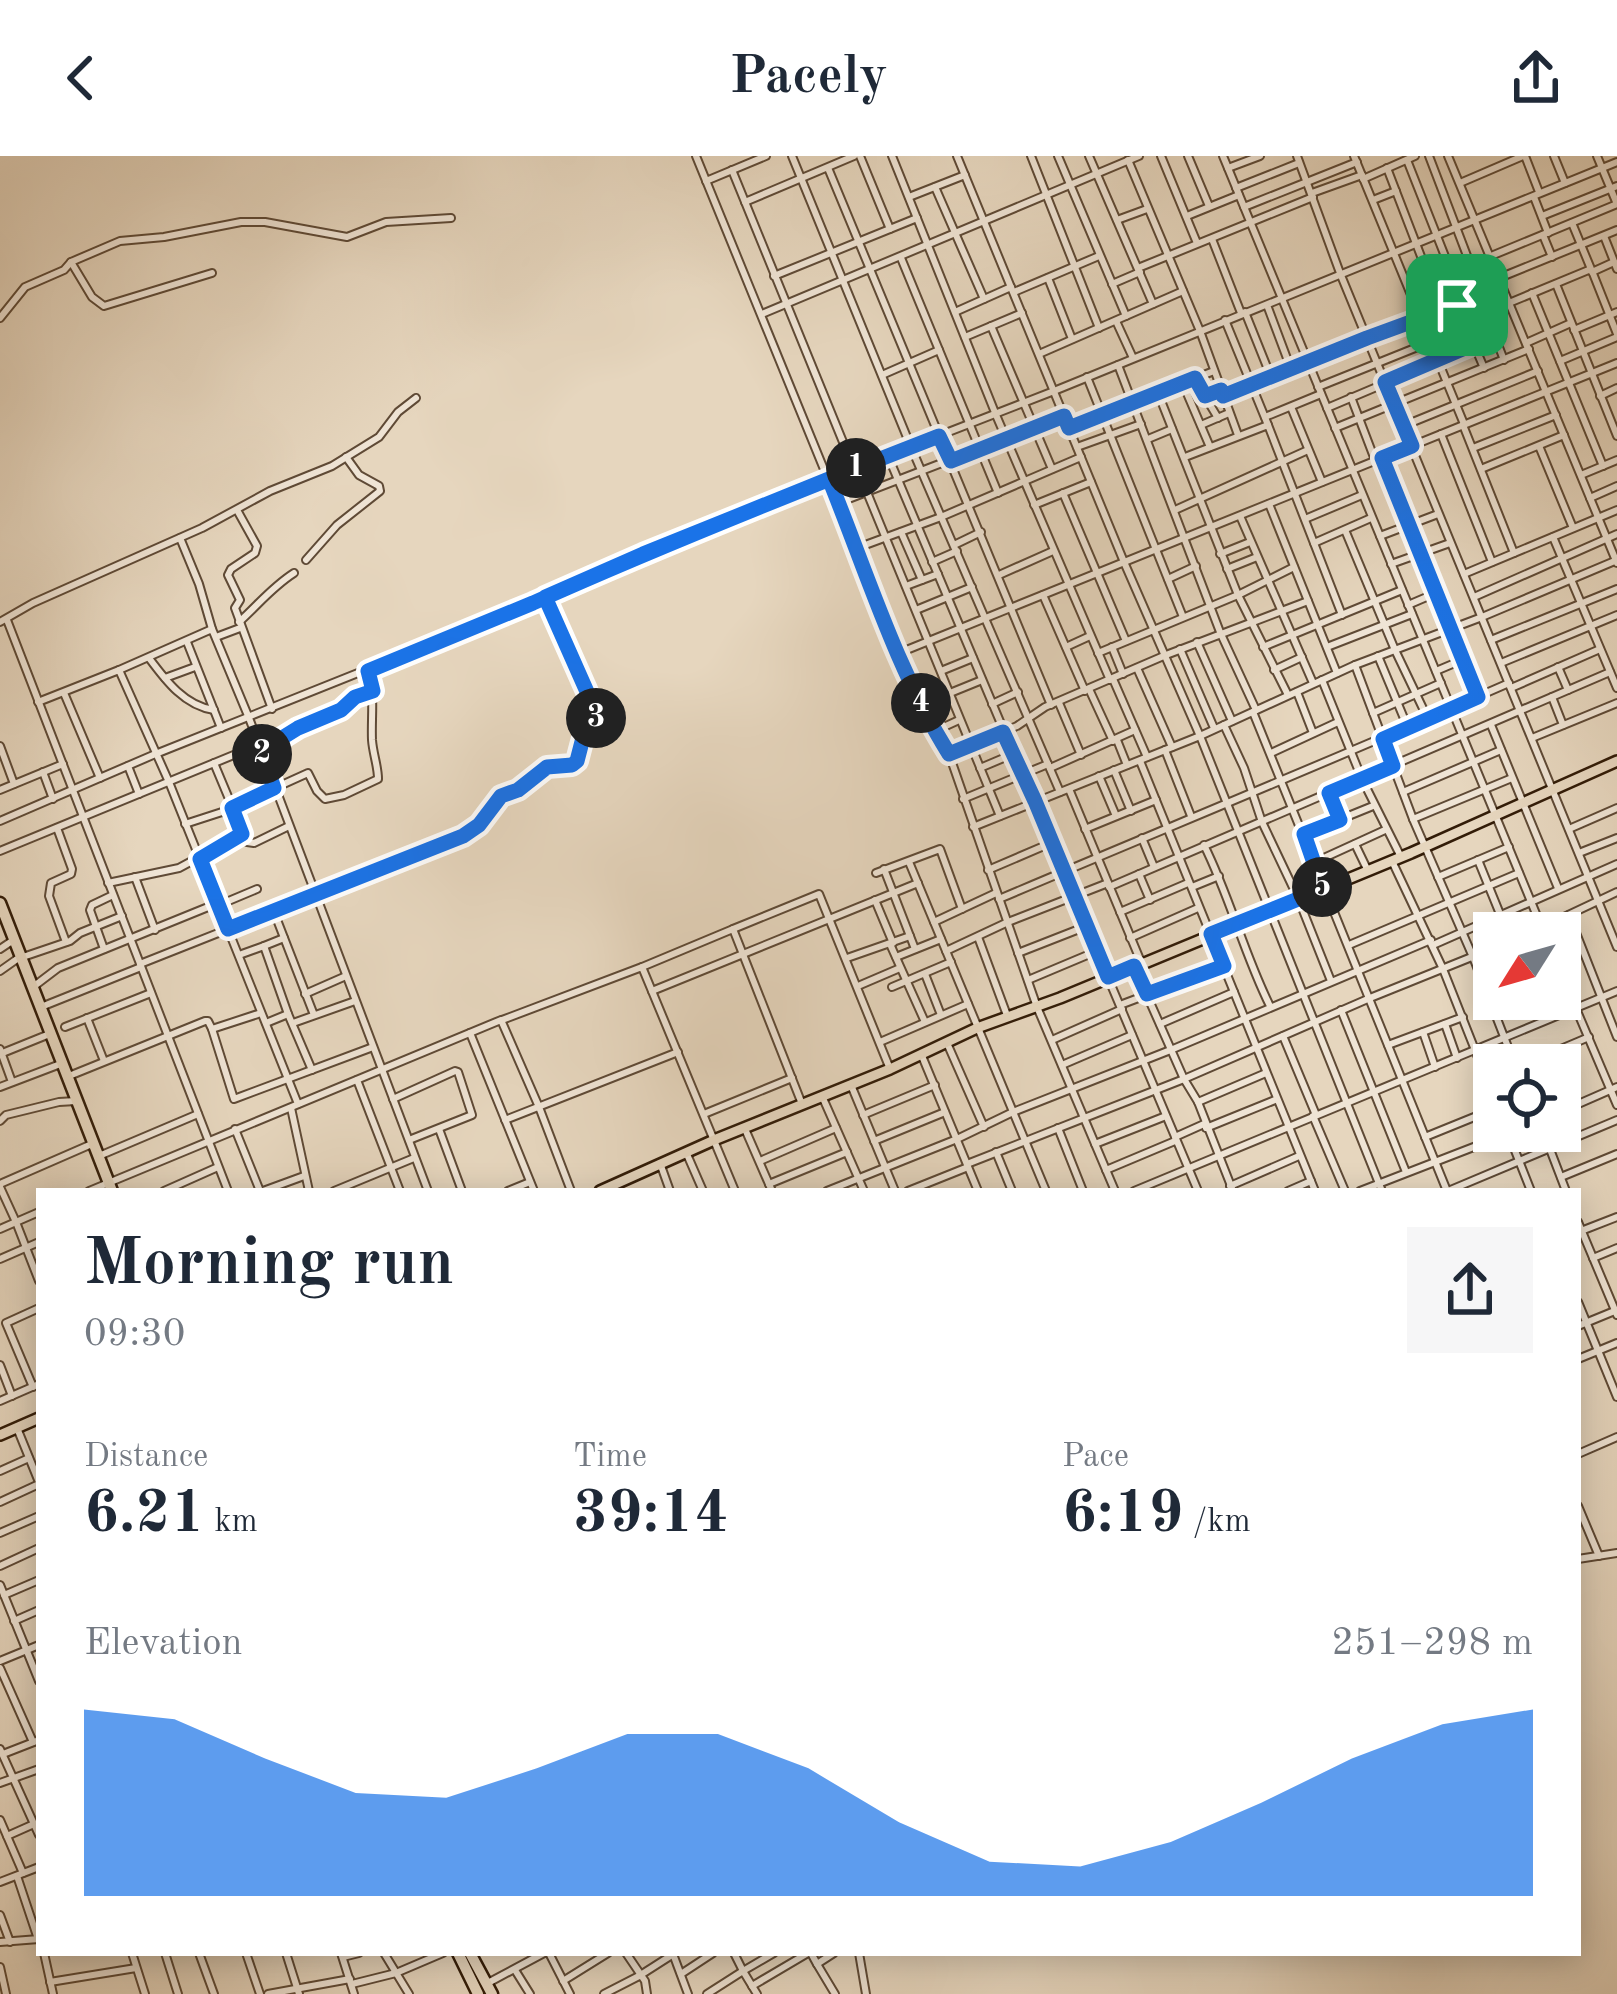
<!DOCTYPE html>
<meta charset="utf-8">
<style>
body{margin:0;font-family:"Old Standard TT",serif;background:#f6f6f7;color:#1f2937;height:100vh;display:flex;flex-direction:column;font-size:45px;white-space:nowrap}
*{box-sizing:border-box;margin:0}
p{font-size:39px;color:#747a83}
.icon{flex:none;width:66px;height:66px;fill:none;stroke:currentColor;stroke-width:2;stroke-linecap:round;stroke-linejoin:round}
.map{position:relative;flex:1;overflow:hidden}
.panel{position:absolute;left:36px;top:1032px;width:1545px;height:768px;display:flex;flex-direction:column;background:#fff;border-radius:0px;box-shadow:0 6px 30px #0003}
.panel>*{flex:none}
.needle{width:78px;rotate:233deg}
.controls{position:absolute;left:1473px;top:756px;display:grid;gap:24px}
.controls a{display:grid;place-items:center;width:108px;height:108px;border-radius:0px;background:#fff;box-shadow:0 6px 30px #0003;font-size:60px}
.pin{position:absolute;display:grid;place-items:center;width:102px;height:102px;color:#fff;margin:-51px;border-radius:24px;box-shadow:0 6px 18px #0006}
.km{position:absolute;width:60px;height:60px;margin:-30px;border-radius:50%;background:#222;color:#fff;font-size:33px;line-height:60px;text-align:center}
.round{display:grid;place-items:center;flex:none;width:126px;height:126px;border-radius:0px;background:#f6f6f7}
.headline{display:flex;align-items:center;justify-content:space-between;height:204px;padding:0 48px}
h1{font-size:66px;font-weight:800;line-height:90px}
.stats{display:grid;grid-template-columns:repeat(3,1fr);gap:18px;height:204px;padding:12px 48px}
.stats div{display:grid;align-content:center}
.stats b{font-size:60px;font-weight:800}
.stats small{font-size:33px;font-weight:400}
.stats p{font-size:33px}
.chart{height:336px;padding:24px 48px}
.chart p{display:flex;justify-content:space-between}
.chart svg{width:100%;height:216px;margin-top:12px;fill:#1a73e8;opacity:.7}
header{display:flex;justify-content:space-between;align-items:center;height:156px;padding:0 48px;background:#fff;font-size:54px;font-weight:800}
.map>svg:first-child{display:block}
</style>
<header><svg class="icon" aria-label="back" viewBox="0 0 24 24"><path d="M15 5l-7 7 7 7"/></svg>Pacely<svg class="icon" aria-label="share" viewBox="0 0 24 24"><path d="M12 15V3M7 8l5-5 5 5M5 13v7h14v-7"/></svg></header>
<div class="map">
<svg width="1617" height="1838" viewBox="0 0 1617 1838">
<rect width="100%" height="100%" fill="#e6d6be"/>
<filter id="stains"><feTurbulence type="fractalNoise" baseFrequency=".00167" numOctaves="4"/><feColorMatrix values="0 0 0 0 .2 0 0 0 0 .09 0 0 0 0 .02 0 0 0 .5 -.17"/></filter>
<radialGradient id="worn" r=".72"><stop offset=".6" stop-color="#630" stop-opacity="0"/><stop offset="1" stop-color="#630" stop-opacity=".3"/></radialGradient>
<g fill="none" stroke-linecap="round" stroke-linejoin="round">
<defs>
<g id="minor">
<path d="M696,0L899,497L949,598L1037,851L1115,1035"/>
<path d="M792,0L911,291L1060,636"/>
<path d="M860,0L890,73"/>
<path d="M892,0L996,259L1110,524"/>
<path d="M957,0L1124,406L1200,580L1382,1035"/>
<path d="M1031,0L1099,172"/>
<path d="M1058,0L1126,160"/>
<path d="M1089,0L1153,148"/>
<path d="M1161,0L1197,87"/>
<path d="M1188,0L1209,50"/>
<path d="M1223,0L1544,777"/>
<path d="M1297,0L1340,117L1617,791"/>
<path d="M1354,0L1464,268"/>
<path d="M1429,0L1482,139"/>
<path d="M1448,0L1617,407"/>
<path d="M1525,0L1539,36"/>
<path d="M1554,0L1565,27"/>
<path d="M1128,4L1200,175L1238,279"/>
<path d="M1407,4L1463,146"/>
<path d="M828,12L1051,549"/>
<path d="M1228,12L1260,0"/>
<path d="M1387,12L1442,155"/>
<path d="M732,14L854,313"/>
<path d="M1363,23L1415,0"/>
<path d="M706,25L766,0"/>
<path d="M1460,27L1523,0"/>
<path d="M935,31L984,143"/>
<path d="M1236,32L1299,7"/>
<path d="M1312,37L1362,19"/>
<path d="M909,41L965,19"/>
<path d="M1534,41L1548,77"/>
<path d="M1373,44L1396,35"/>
<path d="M745,46L854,0"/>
<path d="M1244,51L1357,6"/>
<path d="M1187,60L1239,39"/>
<path d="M1542,60L1617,30"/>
<path d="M1117,64L1147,53"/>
<path d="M1543,79L1552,101"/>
<path d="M1604,80L1617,113"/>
<path d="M1212,83L1241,157"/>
<path d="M1491,100L1617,48L1597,0"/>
<path d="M901,102L998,337"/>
<path d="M71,106L92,141L104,150L212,117"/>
<path d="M1138,112L1313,41"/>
<path d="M1592,115L1617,178"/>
<path d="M1592,116L1614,106"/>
<path d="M774,120L917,62"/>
<path d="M1048,122L1072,183"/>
<path d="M1499,122L1617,74"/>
<path d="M1112,128L1140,116"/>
<path d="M1556,128L1617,280"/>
<path d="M1014,136L1099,100"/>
<path d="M1532,137L1603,310"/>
<path d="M1479,140L1504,204"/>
<path d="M1509,147L1591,113L1572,67"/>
<path d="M1267,149L1291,213"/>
<path d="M1457,149L1484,212"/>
<path d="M955,156L1011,131"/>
<path d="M1245,156L1271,221"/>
<path d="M762,158L1139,0"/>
<path d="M0,162L25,131L64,114L71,106L120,85L164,81L241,66H265L347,81L386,66L451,62"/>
<path d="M1225,164L1268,269"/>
<path d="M1116,165L1133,202"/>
<path d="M991,170L1052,313"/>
<path d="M1574,174L1617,156"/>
<path d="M965,181L1022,157"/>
<path d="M1526,187L1571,167"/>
<path d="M1039,198L1183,135"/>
<path d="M1437,203L1473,189"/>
<path d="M1560,205L1617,181"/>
<path d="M1118,209L1220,476L1256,554"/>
<path d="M882,219L939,194"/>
<path d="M1087,221L1183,461"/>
<path d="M1195,224L1218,262"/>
<path d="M1183,228L1210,291"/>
<path d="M1318,231L1430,186"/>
<path d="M1158,237L1238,439L1288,539"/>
<path d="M1223,240L1367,182L1503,132"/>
<path d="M1600,240L1617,232"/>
<path d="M1351,241L1375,304"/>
<path d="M1291,251L1322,326"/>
<path d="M1327,252L1438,205"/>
<path d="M1265,261L1321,238"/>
<path d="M1201,269L1229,257"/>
<path d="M1463,269L1514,397"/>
<path d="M1403,270L1538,215"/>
<path d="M1069,271L1214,215"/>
<path d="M1335,272L1529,193"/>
<path d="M1441,278L1492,406"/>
<path d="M1148,283L1172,273"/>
<path d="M1539,290L1573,372"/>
<path d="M1077,291L1141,268"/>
<path d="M1473,292L1556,259"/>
<path d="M888,300L1198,1035"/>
<path d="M1185,301L1268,269L1342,459"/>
<path d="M1382,302L1478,541"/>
<path d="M857,312L1000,660"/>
<path d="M1481,313L1564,279"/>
<path d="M1581,319L1617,304"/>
<path d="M1063,337L1126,485"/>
<path d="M1590,342L1617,330"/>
<path d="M838,347L1064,260"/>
<path d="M1269,348L1337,517"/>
<path d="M1034,349L1091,326"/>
<path d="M237,354L257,390L255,397L231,413L228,419L240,444L235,452L272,553"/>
<path d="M1175,354L1308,294"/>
<path d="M1240,360L1313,527"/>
<path d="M1305,363L1362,339"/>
<path d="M1345,374L1395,494L1428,563"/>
<path d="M901,376L922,424"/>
<path d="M1380,380L1438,358"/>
<path d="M1553,381L1617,532"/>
<path d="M180,382L199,428L212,473"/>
<path d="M1314,387L1371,362"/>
<path d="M954,389L981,376"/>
<path d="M857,392L941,361L1081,301"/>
<path d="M1220,398L1250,386"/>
<path d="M306,404L337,369L380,335L379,330L359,319L346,301"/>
<path d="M932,406L957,395"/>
<path d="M1391,408L1450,387"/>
<path d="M1227,413L1257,401"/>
<path d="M1464,418L1617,354"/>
<path d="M999,419L1053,395"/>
<path d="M1168,423L1196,410"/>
<path d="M906,430L938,418"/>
<path d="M1043,439L1085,535"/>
<path d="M1474,441L1617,378"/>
<path d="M1408,449L1436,437"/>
<path d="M916,454L972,431"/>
<path d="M7,464L228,1035"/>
<path d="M0,466L33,447L202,372L270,335L332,310L379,281L398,256L416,242"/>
<path d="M239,466C258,449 272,431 294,417"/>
<path d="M216,481L240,472"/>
<path d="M1491,484L1617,433"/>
<path d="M187,486L221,572"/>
<path d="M1197,486L1232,565"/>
<path d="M1066,491L1090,480"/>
<path d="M1112,491L1123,518"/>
<path d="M1263,491L1402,434"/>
<path d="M1327,491L1412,458"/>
<path d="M1180,493L1214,572"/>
<path d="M899,497L1617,207"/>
<path d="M1098,497L1238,439L1294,411"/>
<path d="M1378,500L1408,572"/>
<path d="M149,502C166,525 185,550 214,554"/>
<path d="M1501,507L1617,459"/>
<path d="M1355,509L1413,663L1473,801L1515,909"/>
<path d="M1558,511L1568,534"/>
<path d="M1137,512L1172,591"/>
<path d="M119,514L212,473L249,562L428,1035"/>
<path d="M1274,514L1302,501"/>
<path d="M941,515L973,502"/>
<path d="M1436,515L1462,504"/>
<path d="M165,522L195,511"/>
<path d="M1113,523L1147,601"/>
<path d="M1322,524L1362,623L1401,701"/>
<path d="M1511,532L1600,493"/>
<path d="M1089,533L1113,585"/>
<path d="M1297,536L1313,577"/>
<path d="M64,537L100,622"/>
<path d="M950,537L982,524"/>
<path d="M1552,541L1563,569"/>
<path d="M38,546L119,514L169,626L298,948"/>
<path d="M1059,547L1081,599"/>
<path d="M992,548L1018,536"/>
<path d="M1253,556L1447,1035"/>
<path d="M1373,557L1441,527"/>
<path d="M1224,569L1244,612L1262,666L1298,742L1331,825"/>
<path d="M1491,569L1558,732"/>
<path d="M935,575L959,564"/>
<path d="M1532,582L1617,547"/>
<path d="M1117,584L1127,609"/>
<path d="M0,590L14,628"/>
<path d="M261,594L298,572L341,554L355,541L373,535"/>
<path d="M1165,594L1191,660"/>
<path d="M1271,597L1338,566"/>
<path d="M949,598L1017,570L1045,551L1166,499L1308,445"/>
<path d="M1140,605L1315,1035"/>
<path d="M214,607L247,686L254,687L289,670"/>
<path d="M128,610L139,638"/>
<path d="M980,612L1013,598"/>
<path d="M1050,612L1135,574"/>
<path d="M1114,614L1131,655"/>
<path d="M43,616L53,643"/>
<path d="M1099,620L1116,660"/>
<path d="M1069,633L1141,806"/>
<path d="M0,634L63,608"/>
<path d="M1403,636L1501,594"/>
<path d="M1329,637L1340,663"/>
<path d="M963,643L1048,608"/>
<path d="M231,652L308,617L317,635L325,643L344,639L378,623C378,610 373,598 372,584C371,561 375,537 368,515"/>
<path d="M1413,663L1512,622"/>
<path d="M0,665L153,599L533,447L781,341L1054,235L1617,6"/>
<path d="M185,668L222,656L233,657"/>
<path d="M973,671L1200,580L1355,509L1482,461L1617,404"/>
<path d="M57,672L72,713L71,718L51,727L49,740L66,786"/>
<path d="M1085,673L1156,644"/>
<path d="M1569,673L1617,652"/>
<path d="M1304,678L1373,650"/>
<path d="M1142,682L1154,711"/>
<path d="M1355,688L1368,715"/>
<path d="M1204,689C1230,741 1244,798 1270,850"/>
<path d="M0,695L258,589"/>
<path d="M1579,697L1617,682"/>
<path d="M1478,704L1500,758"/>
<path d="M1392,705L1443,813L1494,942"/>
<path d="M909,706L1046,1035"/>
<path d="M1315,706L1385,674"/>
<path d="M884,713L915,793"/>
<path d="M988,714L1051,687"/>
<path d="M876,717L940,693L962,753"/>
<path d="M1139,718L1150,744"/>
<path d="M135,721L155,774"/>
<path d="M1438,721L1509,691"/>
<path d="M108,727L179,712L242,678"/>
<path d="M1109,731L1610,516"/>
<path d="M1192,731L1219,720"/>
<path d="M999,743C1169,671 1340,601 1509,527"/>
<path d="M875,744L893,787"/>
<path d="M219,749L257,733"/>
<path d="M274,756L314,859"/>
<path d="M1120,756L1188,727"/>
<path d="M1569,759L1617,881"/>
<path d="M934,766L996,737"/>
<path d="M733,773L819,738L890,913"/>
<path d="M1530,777L1617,736"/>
<path d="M978,781L1008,862"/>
<path d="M284,782L264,790L288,858L312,914"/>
<path d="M1130,782L1198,752"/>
<path d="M890,788L925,866"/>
<path d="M1349,789L1519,717"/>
<path d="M1433,789L1617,708"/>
<path d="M0,793L15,783"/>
<path d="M104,793L90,754L92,749L113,739"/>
<path d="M946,795L1008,766L1108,727"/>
<path d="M1018,797L1087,770"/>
<path d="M239,799L264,790"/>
<path d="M896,801L941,783"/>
<path d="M847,802L910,780"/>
<path d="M140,808L463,680L479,669L501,640L518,634L547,611L572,609L577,605L584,578L595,565L596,556L546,443"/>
<path d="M1134,810L1184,923L1198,946L1233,1035"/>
<path d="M642,811L733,773L802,948"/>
<path d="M0,815L17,803L70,785L80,777L122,760"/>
<path d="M1560,815L1617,949"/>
<path d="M925,818L941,859"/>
<path d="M1028,824L1097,795"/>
<path d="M858,830L900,812"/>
<path d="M33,831L58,812L218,747"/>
<path d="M892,831L951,806"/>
<path d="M652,835L918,727"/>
<path d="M305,838L346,820"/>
<path d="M1120,849L1223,810"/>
<path d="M41,851L141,811"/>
<path d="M1493,852L1515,843"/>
<path d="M1341,854L1406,1016"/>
<path d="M87,862L104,905"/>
<path d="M502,864L642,811L735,1035"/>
<path d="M266,867L288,858"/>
<path d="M293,867L355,845"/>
<path d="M1160,868L1234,836"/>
<path d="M1445,868L1457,902"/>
<path d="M65,871L151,837"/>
<path d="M212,873L261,857"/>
<path d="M1423,876L1435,911"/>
<path d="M470,877L534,1035"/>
<path d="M1283,880L1316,959"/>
<path d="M1052,884L1122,853"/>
<path d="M880,886L968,848"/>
<path d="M947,887L984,971"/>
<path d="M1388,889L1463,861"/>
<path d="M0,893L12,926"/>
<path d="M0,898L47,879"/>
<path d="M922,900L978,1035"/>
<path d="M1062,909L1132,879"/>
<path d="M1523,909L1589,881"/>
<path d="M69,920L205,865H208L212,873L234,943L373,891"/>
<path d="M357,924L400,1035"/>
<path d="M851,929L895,1035"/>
<path d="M0,931L63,907"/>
<path d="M822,940L864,1035"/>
<path d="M393,943L455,915L458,916L472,959L409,984"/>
<path d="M1198,946L1266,917"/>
<path d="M291,952L309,1035"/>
<path d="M1560,956L1617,931"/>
<path d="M704,958L792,922"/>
<path d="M863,959L935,929"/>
<path d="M1313,960L1345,1035"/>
<path d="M505,964L678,896"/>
<path d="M0,965L6,959L59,946L76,945"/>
<path d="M1058,972L1083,1035"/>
<path d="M1206,972L1275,944"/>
<path d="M235,973L260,1035"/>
<path d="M439,973L462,1035"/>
<path d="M745,973L772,1035"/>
<path d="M1543,975L1566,1035"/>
<path d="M1508,977L1531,1035"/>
<path d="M1175,981L1204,968"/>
<path d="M1425,981L1494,953"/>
<path d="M874,985L945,956"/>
<path d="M1095,988L1166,960"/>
<path d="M686,996L703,1035"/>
<path d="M996,996L1012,1035"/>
<path d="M99,1000L198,958"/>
<path d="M760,1005L836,972"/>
<path d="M660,1007L670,1035"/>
<path d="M967,1008L1184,923L1370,842L1494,792"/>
<path d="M1106,1014L1175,985"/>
<path d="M1561,1021L1617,998"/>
<path d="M0,1028L94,987"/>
<path d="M769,1028L847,996"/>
<path d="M1230,1030L1299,1000"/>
<path d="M0,1031L16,1066L0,1073"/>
<path d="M89,1035L501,864L539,951L571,1035"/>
<path d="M164,1035L218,1011"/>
<path d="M263,1035L304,1020"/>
<path d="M334,1035L414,1002"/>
<path d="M508,1035L530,1026"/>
<path d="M827,1035L957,983L1013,956L1173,893L1431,784"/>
<path d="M908,1035L968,1011"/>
<path d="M1134,1035L1617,835"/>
<path d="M1288,1035L1311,1025"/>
<path d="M1360,1035L1515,975"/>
<path d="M1448,1035L1617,964"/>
<path d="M39,1056L16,1066L39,1125"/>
<path d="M1578,1066L1617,1159"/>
<path d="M1581,1075L1617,1061"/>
<path d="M1593,1102L1617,1092"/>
<path d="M0,1103L39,1086"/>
<path d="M1578,1146L1617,1241"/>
<path d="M1578,1170L1617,1154"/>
<path d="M1578,1203L1617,1187"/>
<path d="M0,1209L12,1240"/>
<path d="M33,1231L6,1167L39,1152"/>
<path d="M0,1245L39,1228"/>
<path d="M17,1272L39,1326"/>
<path d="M1578,1298L1617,1281"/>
<path d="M0,1315L29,1302"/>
<path d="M0,1346L39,1328"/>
<path d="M1578,1350L1599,1400"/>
<path d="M0,1377L39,1360"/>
<path d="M1578,1403L1617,1397"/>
<path d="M0,1410L39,1392"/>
<path d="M0,1429L39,1525"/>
<path d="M4,1439L39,1424"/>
<path d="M14,1465L39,1454"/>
<path d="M0,1505L39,1489"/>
<path d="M0,1512L33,1586"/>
<path d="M0,1593L39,1679"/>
<path d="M3,1598L39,1584"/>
<path d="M0,1627L39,1613"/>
<path d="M0,1664L23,1717"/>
<path d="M7,1680L34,1668"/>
<path d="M17,1720L38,1783"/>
<path d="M0,1726L39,1711"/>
<path d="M0,1759L10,1786"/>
<path d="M0,1786L39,1783"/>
<path d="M44,1797L53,1838"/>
<path d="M132,1797L145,1838"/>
<path d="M165,1797L178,1838"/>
<path d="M199,1797L214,1838"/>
<path d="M246,1797L260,1838"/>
<path d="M286,1797L299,1838"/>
<path d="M341,1797L354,1838"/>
<path d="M384,1797L409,1838"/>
<path d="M549,1797L570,1838"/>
<path d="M626,1797L645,1825L647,1838"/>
<path d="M734,1797L743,1815L774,1797"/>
<path d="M811,1797L817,1808L834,1797"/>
<path d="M859,1797L866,1838"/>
<path d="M673,1798L688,1838"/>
<path d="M343,1801L359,1797"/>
<path d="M817,1808L835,1838"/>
<path d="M0,1811L6,1838"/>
<path d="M515,1814L530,1838"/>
<path d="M681,1818L713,1797"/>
<path d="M563,1825L608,1797"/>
<path d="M50,1826L136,1812"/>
<path d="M352,1828L396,1817L443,1797"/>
<path d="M486,1828L544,1797"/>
<path d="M752,1830L808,1797"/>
<path d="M268,1838L350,1823"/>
<path d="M604,1838L639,1820L675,1797"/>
<path d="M707,1838L743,1815L757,1838"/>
</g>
<g id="major">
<path d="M600,1035L714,984L890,913L977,872L1060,842L1411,697L1617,605"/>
<path d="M0,1279L39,1262"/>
</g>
<g id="highway">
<path d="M0,747L112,1035"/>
<path d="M458,1797L478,1838"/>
<path d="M470,1797L492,1838"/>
</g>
</defs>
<!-- minor casing -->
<use href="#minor" stroke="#5f4a36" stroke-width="10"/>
<!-- major casing -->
<use href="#major" stroke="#321c08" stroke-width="14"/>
<!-- highway casing -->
<use href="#highway" stroke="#321c08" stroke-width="15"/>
<!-- minor -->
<use href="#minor" stroke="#efe4d5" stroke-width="6"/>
<!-- major -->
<use href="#major" stroke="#e6d6be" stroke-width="9"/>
<!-- highway -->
<use href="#highway" stroke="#e6d6be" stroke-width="10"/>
</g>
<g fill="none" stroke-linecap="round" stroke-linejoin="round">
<defs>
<path id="route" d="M1457,149L1367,182L1223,240L1221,234L1205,240L1195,222L1069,272L1064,260L951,305L939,280C803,333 667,387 533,447L368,515L373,535L355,541L341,554L298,572L261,595L274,632L232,652L242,678L200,703L228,773L463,680L479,669L501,640L518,634L547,611L572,609L577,605L584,578L595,565L596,556L545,441L643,398L829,323C866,414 896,513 949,598L1003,576L1035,645L1108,821L1134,810L1147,838L1224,810L1211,778L1323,733L1304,678L1340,664L1329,637L1393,610L1383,583L1478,541L1382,302L1412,290L1385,226L1474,188L1457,149"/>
</defs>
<!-- route casing -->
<use href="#route" stroke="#fff" stroke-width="24"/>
<!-- route -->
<use href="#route" stroke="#1a73e8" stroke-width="15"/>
</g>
<rect width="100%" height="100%" filter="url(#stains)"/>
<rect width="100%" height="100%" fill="url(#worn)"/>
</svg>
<div class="controls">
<a><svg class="needle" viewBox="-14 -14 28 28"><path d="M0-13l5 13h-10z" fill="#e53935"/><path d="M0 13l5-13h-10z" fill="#747a83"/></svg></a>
<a><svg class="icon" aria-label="locate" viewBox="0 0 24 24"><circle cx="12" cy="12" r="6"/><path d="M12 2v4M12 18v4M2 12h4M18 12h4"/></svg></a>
</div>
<div class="pin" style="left:1457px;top:149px;background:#1e9e55"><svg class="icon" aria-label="arrive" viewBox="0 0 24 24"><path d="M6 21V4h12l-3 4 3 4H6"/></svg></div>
<b class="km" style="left:856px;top:312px">1</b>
<b class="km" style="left:262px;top:598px">2</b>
<b class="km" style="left:596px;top:562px">3</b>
<b class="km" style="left:921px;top:547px">4</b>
<b class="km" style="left:1322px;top:731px">5</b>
<section class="panel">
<div class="headline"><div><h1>Morning run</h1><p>09:30</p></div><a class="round"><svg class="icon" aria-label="share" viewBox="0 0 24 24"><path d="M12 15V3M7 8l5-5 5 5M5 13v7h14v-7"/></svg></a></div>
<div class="stats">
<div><p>Distance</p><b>6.21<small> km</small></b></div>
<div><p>Time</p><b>39:14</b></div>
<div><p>Pace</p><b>6:19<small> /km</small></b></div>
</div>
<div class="chart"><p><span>Elevation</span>251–298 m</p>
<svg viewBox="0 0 160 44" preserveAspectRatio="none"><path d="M0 44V6L10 8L20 16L30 23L40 24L50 18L60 11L70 11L80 18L90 29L100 37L110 38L120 33L130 25L140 16L150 9L160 6V44z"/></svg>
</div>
</section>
</div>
